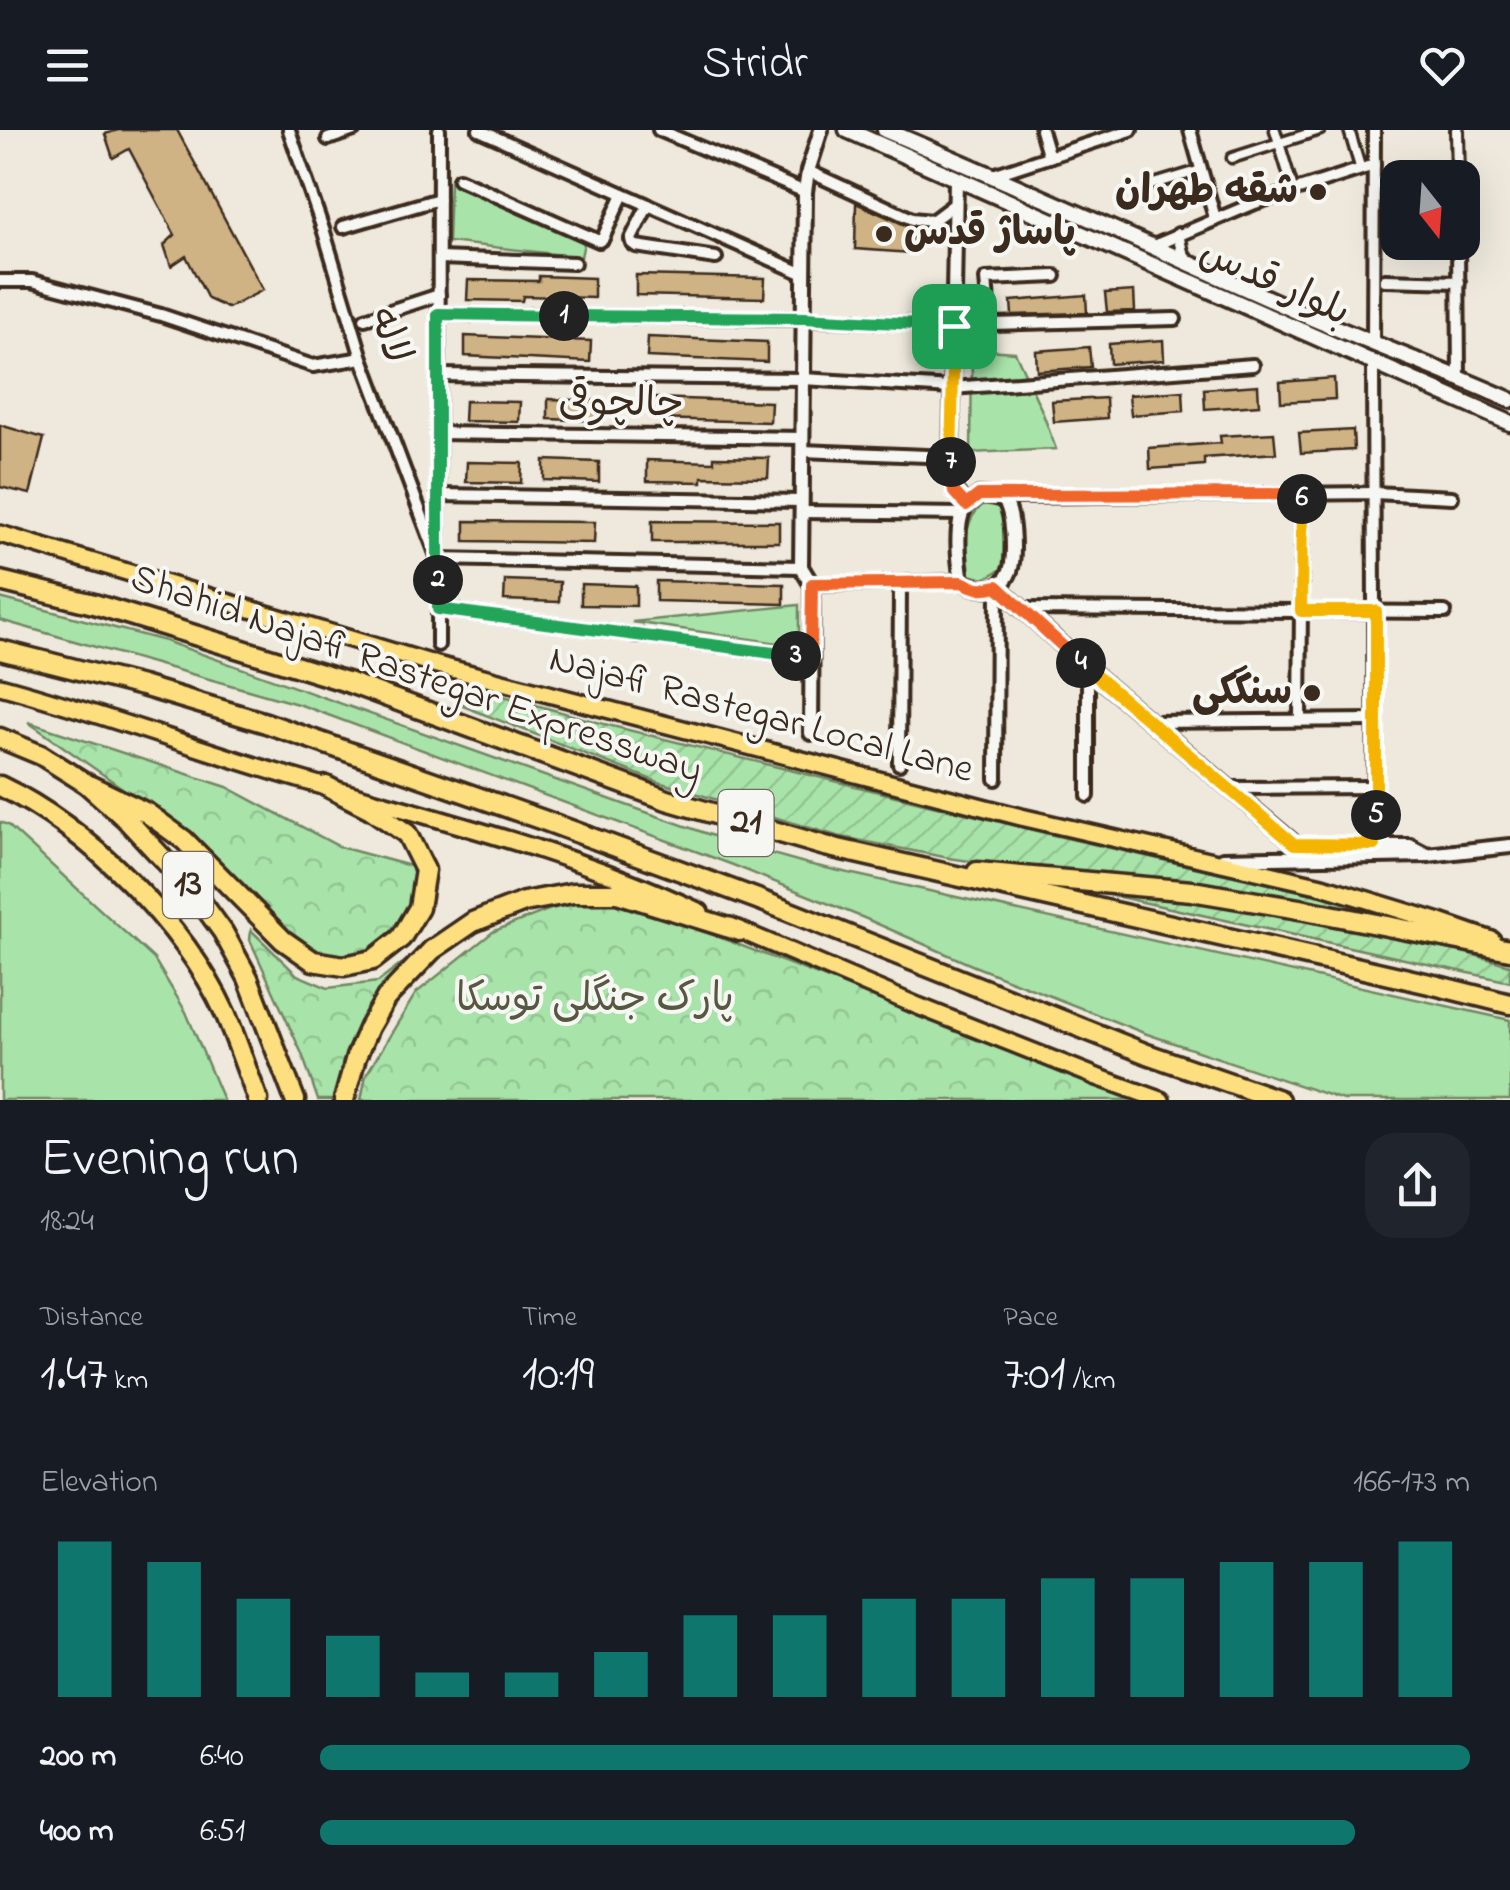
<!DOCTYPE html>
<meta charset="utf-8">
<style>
body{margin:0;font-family:"Indie Flower","Playpen Sans Arabic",sans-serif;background:#20242c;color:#f1f3f6;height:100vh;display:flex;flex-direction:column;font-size:38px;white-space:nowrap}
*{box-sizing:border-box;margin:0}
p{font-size:32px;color:#9ea1a6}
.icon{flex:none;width:55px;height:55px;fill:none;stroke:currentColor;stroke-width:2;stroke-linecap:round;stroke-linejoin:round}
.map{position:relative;height:970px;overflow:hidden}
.drawer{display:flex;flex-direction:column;background:#171b24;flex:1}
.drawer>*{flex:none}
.needle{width:65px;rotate:163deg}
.fabs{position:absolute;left:1380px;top:30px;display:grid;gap:20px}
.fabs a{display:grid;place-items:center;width:100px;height:100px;border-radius:20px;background:#171b24;box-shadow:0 10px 40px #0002;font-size:50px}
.pin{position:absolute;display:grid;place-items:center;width:85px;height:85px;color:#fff;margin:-42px;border-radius:20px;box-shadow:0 5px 15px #0006}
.km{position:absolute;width:50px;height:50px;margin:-25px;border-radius:50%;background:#222;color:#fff;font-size:28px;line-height:50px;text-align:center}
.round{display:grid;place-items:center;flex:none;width:105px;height:105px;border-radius:30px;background:#20242c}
.overview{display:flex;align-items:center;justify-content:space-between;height:170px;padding:0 40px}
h1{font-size:55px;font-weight:600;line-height:75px}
.metrics{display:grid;grid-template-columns:repeat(3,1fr);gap:15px;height:170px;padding:10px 40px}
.metrics div{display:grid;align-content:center}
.metrics b{font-size:50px;font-weight:600}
.metrics small{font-size:28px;font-weight:400}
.metrics p{font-size:28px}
.chart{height:280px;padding:20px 40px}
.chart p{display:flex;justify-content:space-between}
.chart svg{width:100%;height:180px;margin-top:10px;stroke:#0f766e;stroke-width:6}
ul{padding:0 40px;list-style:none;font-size:32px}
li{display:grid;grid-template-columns:160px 120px 1fr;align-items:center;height:75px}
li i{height:25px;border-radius:12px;background:#0f766e}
header{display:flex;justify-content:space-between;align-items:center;height:130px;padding:0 40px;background:#171b24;font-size:45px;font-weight:600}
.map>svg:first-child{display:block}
</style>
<header><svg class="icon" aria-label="menu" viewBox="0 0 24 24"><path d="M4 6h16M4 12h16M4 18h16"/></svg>Stridr<svg class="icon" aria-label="heart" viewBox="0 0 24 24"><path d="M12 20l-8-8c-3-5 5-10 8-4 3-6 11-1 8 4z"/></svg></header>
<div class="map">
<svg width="1510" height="970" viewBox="0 0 1510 970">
<defs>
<pattern id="forest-crowns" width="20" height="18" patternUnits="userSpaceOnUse" patternTransform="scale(2.5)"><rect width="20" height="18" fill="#a8e4aa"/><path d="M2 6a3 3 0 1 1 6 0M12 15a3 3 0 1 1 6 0" fill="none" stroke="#92c492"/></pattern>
<pattern id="garden-furrows" width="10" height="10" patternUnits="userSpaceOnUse" patternTransform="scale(2.5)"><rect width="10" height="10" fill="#a8e4aa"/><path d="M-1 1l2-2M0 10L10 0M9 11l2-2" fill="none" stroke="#92c492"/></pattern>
</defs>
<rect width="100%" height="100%" fill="#eee9dc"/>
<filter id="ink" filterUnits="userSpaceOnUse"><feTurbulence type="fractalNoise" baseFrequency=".01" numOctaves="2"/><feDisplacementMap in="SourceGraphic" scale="20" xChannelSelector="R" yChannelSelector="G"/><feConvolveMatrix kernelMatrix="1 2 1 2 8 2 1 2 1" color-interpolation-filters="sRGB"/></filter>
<g filter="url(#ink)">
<!-- green -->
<g fill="#a8e4aa" stroke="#728764" stroke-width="2.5">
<path d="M450,51L585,108L581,127L448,112Z"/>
<path d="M972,219L1015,222L1042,281L1056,319L971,323Z"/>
<path d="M985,373L996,375L1004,385L1003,435L1000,440L984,449L970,445C968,416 959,393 985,373Z"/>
<path d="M0,468L165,511L733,713L808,734L1510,890V970H1343L1144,903L974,836L864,788L733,735L301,575L0,490Z"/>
<path d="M799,475V516L632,492Z"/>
<path d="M0,692L8,695L154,829L186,882L223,970H0Z"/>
</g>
<!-- forest -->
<g fill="url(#forest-crowns)" stroke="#728764" stroke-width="2.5">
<path d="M28,592L227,657L340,717L418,738L410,779L393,809L363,829L332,831L285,801L195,709Z"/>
<path d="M612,766L1042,931L1133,970H361L366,945L416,863L494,801L569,772Z"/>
<path d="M251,800L297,845L328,858L378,852L407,830L405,838L340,970H318L302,924L250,810Z"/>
</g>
<!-- garden -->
<g fill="url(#garden-furrows)" stroke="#728764" stroke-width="2.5">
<path d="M493,563L604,594L1053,705L1348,772L1405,789L1404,795L949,728L837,706L655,651L460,575Z"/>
<path d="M1078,758L1226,771L1402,805L1510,835V852Z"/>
</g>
<!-- building -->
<g fill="#cfb384" stroke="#3b2a1e" stroke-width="2.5">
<path d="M118,0H177L263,160L228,178L208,169L186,126L171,136L164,115L175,105L129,19L113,28L105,4Z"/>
<path d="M856,73L912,98L911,123L855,119Z"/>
<path d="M636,145L765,148L764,168L636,165Z"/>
<path d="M539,146L594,148V168L523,166L522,171L467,170L468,150L539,151Z"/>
<path d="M1134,161L1135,181L1107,182L1105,163Z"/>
<path d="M1086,165L1087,183L1012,185L1011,171Z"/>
<path d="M465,206L591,211L590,232L465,226Z"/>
<path d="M648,207L767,212V232L647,227Z"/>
<path d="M1163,210L1164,230L1110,234L1109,214Z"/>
<path d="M1089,217L1091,237L1037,241L1036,221Z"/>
<path d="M1334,248L1335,269L1281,272L1280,252Z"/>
<path d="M1258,255L1259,275L1205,279L1204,259Z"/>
<path d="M1183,261L1184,281L1131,285L1129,265Z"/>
<path d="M653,268L771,272L770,292L653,289Z"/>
<path d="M1106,268L1107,288L1054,292L1052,271Z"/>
<path d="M548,269L604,271L603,291L548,289Z"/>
<path d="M465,271L520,272L519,292L464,291Z"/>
<path d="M0,295L44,308L30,364L0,357Z"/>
<path d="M1353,300L1354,320L1301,323L1299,303Z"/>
<path d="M1274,303L1276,323L1204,328V335L1150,339L1149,318L1221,313L1220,306Z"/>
<path d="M714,327L769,328L768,348L702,347V352L647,351V330L714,332Z"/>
<path d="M544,330L599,332V352L544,350Z"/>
<path d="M467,332L522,333L521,353L466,352Z"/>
<path d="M465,391L595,392L594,413L465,411Z"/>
<path d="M652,391L779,392V412H652Z"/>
<path d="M505,450L560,452L559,472L504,470Z"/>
<path d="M656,451L784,454V474L656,471Z"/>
<path d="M581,454L636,456V476L581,475Z"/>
</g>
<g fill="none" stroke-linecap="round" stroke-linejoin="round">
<defs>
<g id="pedestrian">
<path d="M1275,0L1294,62"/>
<path d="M1349,0L1361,40"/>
<path d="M1232,28L1320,0"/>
<path d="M1151,55L1201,40"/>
</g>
<g id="minor">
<path d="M289,0L324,102L362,228L438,429L801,437"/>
<path d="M479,0L804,144"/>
<path d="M659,0L805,62"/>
<path d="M1041,0L1049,27"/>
<path d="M1190,0L1215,88"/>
<path d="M1457,0L1458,48"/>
<path d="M328,9L354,0"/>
<path d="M808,41L912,89L932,91L956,73"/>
<path d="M993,45L1131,0"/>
<path d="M459,49L599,111L603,108L623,64"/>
<path d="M1385,56H1398"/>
<path d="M648,75L631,109L632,113L636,116L716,128"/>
<path d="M343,97L439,69"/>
<path d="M1178,104L1182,122L1189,133"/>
<path d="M1458,112L1459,247"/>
<path d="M1151,117L1255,73L1374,35"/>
<path d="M439,128L574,133"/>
<path d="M1385,150L1459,152"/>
<path d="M0,151H32L161,185L313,236L362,228"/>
<path d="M438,184L804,189L954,195L1175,189"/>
<path d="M365,189L439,165"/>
<path d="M990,194L986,149L1055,146"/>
<path d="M1373,214L1374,0"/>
<path d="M1373,233L1375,715"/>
<path d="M438,245L803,249L952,258L1253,235"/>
<path d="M438,303L803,308"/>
<path d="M802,321L951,327"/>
<path d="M438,365L802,371"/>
<path d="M996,367L1374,363L1452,367"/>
<path d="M802,382L962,384"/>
<path d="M812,455L962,451"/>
<path d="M438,479L811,528"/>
<path d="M1020,479L1445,482"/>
<path d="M438,515L439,0"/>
<path d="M1300,590L1302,364"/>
<path d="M1154,592L1376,590"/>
<path d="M899,634L900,454"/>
<path d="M996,649L997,456"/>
<path d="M1230,658L1376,657"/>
<path d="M1088,666V539"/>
</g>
<g id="tertiary">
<path d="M956,49L951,337L955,361L966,375"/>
<path d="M979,365C987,366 996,365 1003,370C1014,378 1015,428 1010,441C1002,462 979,462 962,451C959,433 954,392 966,376C967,375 978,366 979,365Z"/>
<path d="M997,456L1088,539L1295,714L1304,716H1410L1427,725"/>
<path d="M811,603L812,455L801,437L805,62L808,41L821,0"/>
<path d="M1223,729L1427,725L1510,716"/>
</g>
<g id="secondary">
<path d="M847,0L1510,293"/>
<path d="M885,0C1029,60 1170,125 1312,188C1378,216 1445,241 1510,270"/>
</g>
<g id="primary">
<path d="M0,404L437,535L1021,687L1322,756L1440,792L1492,810"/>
<path d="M0,556C93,581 183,614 275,642C418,685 565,718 700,782"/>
<path d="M730,796L918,876L1097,947L1161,970"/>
</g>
<g id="trunk">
<path d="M0,451L94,474L347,552L667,670L825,716L1434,855L1510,874"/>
<path d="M0,520L142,556L266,593L543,690L760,770L1147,924L1279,970"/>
<path d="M0,608L41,625L87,654L126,689L194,762L223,802L248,848L295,970"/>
<path d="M87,654L147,683L184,710L283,810L313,831L344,836L373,830L401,808L419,778L425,740L407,704L371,679L326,656"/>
<path d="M0,656C88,698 184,794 225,883C237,911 247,941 258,970"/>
<path d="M977,742L1192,761L1305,780L1510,820"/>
<path d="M344,970L356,927L369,897L386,868L432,820L473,792L524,772L573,763H617L739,801"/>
</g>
</defs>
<!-- pedestrian casing -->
<use href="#pedestrian" stroke="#3b2a1e" stroke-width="15"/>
<!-- minor casing -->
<use href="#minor" stroke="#3b2a1e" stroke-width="18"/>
<!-- tertiary casing -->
<use href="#tertiary" stroke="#3b2a1e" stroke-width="20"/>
<!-- secondary casing -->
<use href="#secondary" stroke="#3b2a1e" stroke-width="21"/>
<!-- primary casing -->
<use href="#primary" stroke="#3b2a1e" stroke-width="22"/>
<!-- trunk casing -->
<use href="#trunk" stroke="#3b2a1e" stroke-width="25"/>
<!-- pedestrian -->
<use href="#pedestrian" stroke="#f6f6f2" stroke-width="8"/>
<!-- minor -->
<use href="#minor" stroke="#f6f6f2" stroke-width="10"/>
<!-- tertiary -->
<use href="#tertiary" stroke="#f6f6f2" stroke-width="12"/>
<!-- secondary -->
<use href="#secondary" stroke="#f6f6f2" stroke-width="14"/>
<!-- primary -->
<use href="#primary" stroke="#fedf80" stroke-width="15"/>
<!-- trunk -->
<use href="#trunk" stroke="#fedf80" stroke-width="18"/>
</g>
</g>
<g fill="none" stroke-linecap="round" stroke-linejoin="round" filter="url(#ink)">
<defs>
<path id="split-1" d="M564,186L804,188L954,196"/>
<path id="split-2" d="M438,450V184L564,186"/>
<path id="split-3" d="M438,450V479L796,526"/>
<path id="split-4" d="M796,526L811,528L812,454L962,452C975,459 983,460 997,456L1081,533"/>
<path id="split-5" d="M1081,533L1294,714L1375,715L1376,685"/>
<path id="split-6" d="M1302,369L1301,481H1376V685"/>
<path id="split-7" d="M951,332L954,362L966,375L979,365L1302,364V369"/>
<path id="split-8" d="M951,332L954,196"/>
</defs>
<!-- split-1 casing -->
<use href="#split-1" stroke="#fff" stroke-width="20"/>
<!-- split-2 casing -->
<use href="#split-2" stroke="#fff" stroke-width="20"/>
<!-- split-3 casing -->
<use href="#split-3" stroke="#fff" stroke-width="20"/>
<!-- split-4 casing -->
<use href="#split-4" stroke="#fff" stroke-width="20"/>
<!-- split-5 casing -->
<use href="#split-5" stroke="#fff" stroke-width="20"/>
<!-- split-6 casing -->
<use href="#split-6" stroke="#fff" stroke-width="20"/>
<!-- split-7 casing -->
<use href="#split-7" stroke="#fff" stroke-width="20"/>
<!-- split-8 casing -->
<use href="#split-8" stroke="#fff" stroke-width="20"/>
<!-- split-1 -->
<use href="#split-1" stroke="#22a559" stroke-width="12"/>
<!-- split-2 -->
<use href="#split-2" stroke="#22a559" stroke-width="12"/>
<!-- split-3 -->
<use href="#split-3" stroke="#22a559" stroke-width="12"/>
<!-- split-4 -->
<use href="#split-4" stroke="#f0652b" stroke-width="12"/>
<!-- split-5 -->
<use href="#split-5" stroke="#f5b400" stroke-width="12"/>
<!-- split-6 -->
<use href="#split-6" stroke="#f5b400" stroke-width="12"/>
<!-- split-7 -->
<use href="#split-7" stroke="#f0652b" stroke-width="12"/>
<!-- split-8 -->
<use href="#split-8" stroke="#f5b400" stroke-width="12"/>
</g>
<!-- markers -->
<g fill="#3b2a1e" stroke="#f6f6f2" stroke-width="4">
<circle cx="1318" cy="62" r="10"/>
<circle cx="884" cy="104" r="10"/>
<circle cx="1312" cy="563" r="10"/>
</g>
<g text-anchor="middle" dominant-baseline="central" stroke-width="8" stroke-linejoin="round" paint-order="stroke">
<!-- shield labels -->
<g fill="#f6f6f2" stroke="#73675e" stroke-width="2.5">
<rect x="718.5" y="660" width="55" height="66" rx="8"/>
<rect x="163" y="722" width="50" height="66" rx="8"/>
</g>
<g font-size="38" font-weight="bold" fill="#3b2a1e">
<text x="746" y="693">21</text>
<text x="188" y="755">13</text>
</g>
<!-- poi labels -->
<g font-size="40" font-weight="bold" fill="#3b2a1e" stroke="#f6f6f2" text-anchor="end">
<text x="1298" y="62">شقه طهران</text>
<text x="904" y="104" text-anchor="start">پاساژ قدس</text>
<text x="1292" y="563">سنگکی</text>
</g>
<!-- street labels -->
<g font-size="40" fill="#3b2a1e" stroke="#f6f6f2">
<text transform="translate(1274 154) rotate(24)">بلوار قدس</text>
<text transform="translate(388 206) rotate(71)">لاله</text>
<text transform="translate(621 275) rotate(1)">چالچوقی</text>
<text transform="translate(416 546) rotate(19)">Shahid Najafi Rastegar Expressway</text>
<text transform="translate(761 586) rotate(15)">Najafi Rastegar Local Lane</text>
</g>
<!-- park labels -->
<g font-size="40" fill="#565841" stroke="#f6f6f2">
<text x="595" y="870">پارک جنگلی توسکا</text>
</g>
</g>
</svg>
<div class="fabs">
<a><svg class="needle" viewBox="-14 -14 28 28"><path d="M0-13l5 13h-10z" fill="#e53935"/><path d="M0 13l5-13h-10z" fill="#9ea1a6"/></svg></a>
</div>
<div class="pin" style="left:954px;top:196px;background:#1e9e55"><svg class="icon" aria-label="arrive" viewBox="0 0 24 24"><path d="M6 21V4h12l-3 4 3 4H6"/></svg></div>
<b class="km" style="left:564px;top:186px">1</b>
<b class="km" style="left:438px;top:450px">2</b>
<b class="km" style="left:796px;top:526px">3</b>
<b class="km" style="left:1081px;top:533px">4</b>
<b class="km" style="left:1376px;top:685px">5</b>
<b class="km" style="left:1302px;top:369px">6</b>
<b class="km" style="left:951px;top:332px">7</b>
</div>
<section class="drawer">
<div class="overview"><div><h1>Evening run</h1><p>18:24</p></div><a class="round"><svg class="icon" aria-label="share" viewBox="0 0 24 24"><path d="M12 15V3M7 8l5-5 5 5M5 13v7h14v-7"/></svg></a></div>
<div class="metrics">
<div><p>Distance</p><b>1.47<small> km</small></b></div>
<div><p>Time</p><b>10:19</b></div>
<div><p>Pace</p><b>7:01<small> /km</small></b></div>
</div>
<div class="chart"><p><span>Elevation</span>166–173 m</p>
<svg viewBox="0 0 160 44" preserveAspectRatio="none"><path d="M5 44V6M15 44V11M25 44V20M35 44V29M45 44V38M55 44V38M65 44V33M75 44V24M85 44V24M95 44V20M105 44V20M115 44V15M125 44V15M135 44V11M145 44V11M155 44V6"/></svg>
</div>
<ul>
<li><b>200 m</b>6:40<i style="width:100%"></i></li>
<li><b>400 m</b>6:51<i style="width:90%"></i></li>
</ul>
</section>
